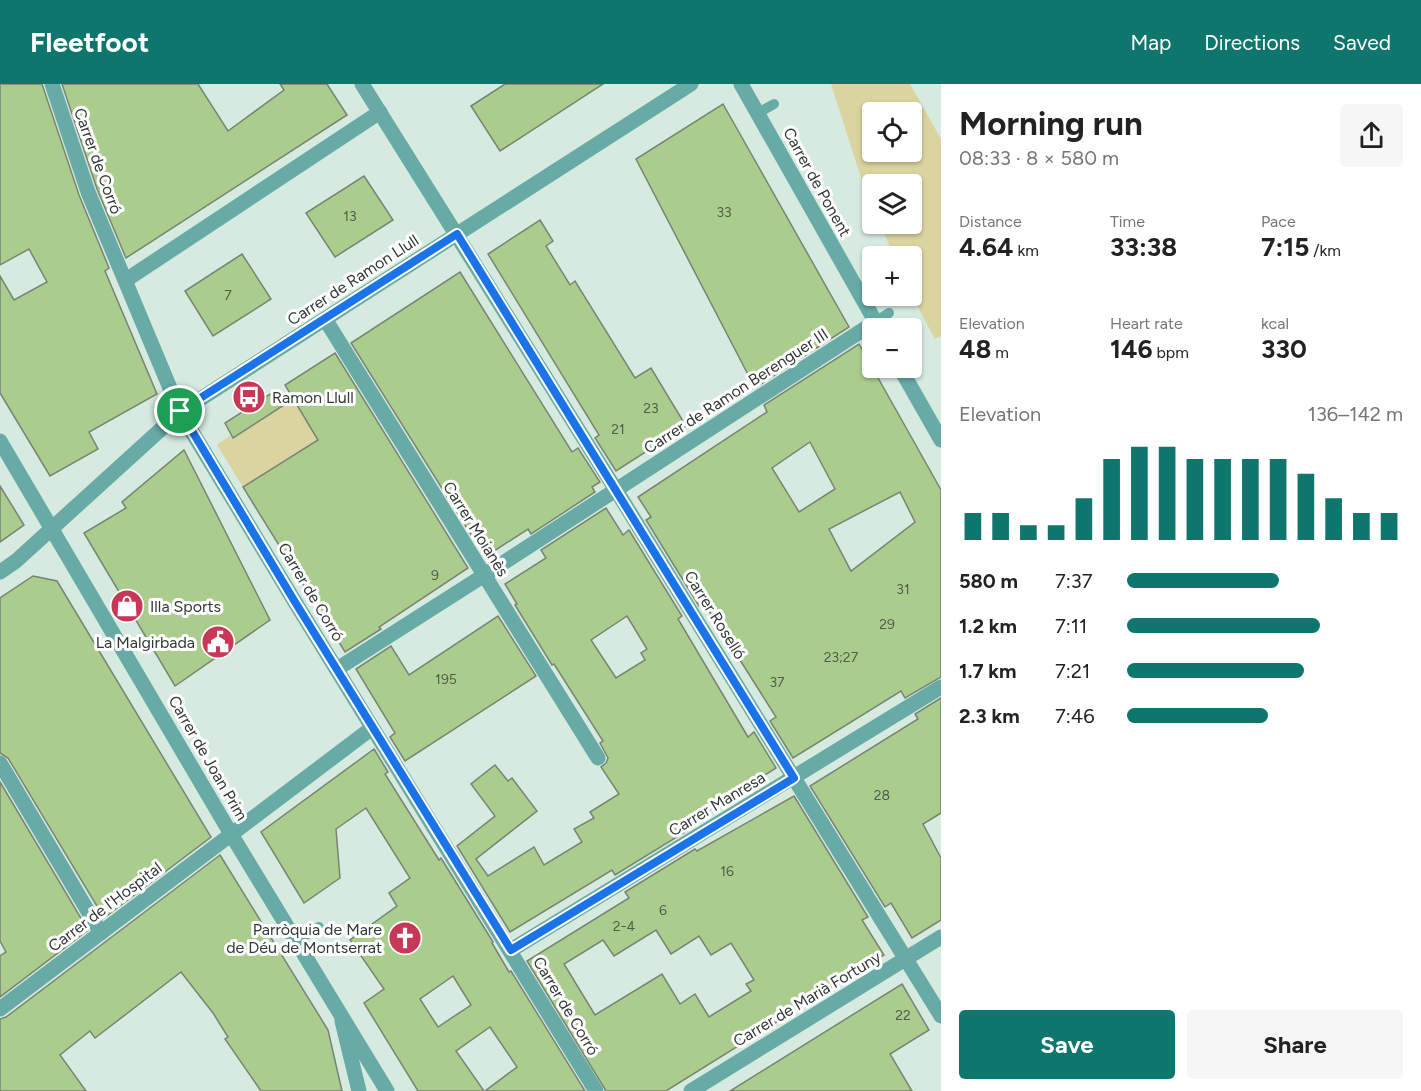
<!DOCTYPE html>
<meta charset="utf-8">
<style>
body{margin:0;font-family:Figtree,sans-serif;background:#f6f6f6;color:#222;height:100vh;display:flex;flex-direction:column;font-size:22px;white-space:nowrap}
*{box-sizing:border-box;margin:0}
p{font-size:20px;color:#767676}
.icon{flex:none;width:33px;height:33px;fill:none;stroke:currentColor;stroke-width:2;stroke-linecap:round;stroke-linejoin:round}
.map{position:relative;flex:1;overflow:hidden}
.sheet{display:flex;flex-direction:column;background:#fff;width:480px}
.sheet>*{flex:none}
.controls{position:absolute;left:862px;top:18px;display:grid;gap:12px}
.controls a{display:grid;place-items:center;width:60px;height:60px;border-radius:6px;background:#fff;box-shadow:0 2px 4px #0004;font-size:30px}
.pin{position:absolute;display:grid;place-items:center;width:51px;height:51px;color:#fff;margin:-26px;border:3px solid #fff;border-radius:50%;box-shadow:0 2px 6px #0007}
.round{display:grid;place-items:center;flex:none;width:63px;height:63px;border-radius:6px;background:#f6f6f6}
.summary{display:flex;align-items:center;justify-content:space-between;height:102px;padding:0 18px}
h1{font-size:33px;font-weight:700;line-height:45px}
.figures{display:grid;grid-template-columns:repeat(3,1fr);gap:9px;height:102px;padding:6px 18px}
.figures div{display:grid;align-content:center}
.figures b{font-size:26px;font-weight:700}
.figures small{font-size:16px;font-weight:400}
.figures p{font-size:16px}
.chart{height:168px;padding:12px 18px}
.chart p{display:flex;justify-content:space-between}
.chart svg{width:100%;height:108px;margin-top:6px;stroke:#0f766e;stroke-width:6}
.primary-button{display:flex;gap:12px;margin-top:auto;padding:12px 18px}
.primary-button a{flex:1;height:69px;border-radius:6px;background:#0f766e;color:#fff;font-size:24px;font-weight:700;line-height:69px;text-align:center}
.primary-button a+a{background:#f6f6f6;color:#222}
ul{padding:0 18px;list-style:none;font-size:20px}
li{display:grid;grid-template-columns:96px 72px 1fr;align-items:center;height:45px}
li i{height:15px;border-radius:8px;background:#0f766e}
header{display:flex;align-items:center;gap:36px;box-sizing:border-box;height:84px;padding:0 30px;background:#0f766e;color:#fff}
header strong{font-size:28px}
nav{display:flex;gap:33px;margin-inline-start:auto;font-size:21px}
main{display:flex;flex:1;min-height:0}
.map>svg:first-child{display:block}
</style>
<header>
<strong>Fleetfoot</strong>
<nav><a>Map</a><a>Directions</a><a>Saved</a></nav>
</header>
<main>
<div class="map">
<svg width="941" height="1007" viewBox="0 0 941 1007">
<rect width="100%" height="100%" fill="#d6eadf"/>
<!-- green -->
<g fill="#dad4a0" fill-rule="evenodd">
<path d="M831,0H910L941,55V252L935,255L912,212V172H894L880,140H912V100H873V123L864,103ZM873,28H912V68H873Z"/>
<path d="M294,315L318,355L243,403L217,361L231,351L233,354Z"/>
</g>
<!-- building -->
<g fill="#aacd8e" stroke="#7a8373" stroke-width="1.5" fill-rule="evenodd">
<path d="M0,0H42L79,111L109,184L105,187L157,310L89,348L98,365L50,392L0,309V192L14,216L47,198L29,165L0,181Z"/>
<path d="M62,0H198L228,47L284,6L280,0H327L347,31L126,174L97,105Z"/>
<path d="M505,0H603L500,67L471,22Z"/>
<path d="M723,20L849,243L755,304L636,75Z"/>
<path d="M364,92L393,136L335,173L306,129Z"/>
<path d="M540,136L553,157L546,162L570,201L575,197L635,294L651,284L686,342L616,387L595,354L599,351L488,170Z"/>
<path d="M242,170L271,215L213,252L185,207Z"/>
<path d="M460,188L572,368L578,364L600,398L592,403L595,408L531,450L528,445L485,473L351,259Z"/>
<path d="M859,260L941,406V593L905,614L901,607L793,674L770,637L776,633L704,519L699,522L646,436L651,433L638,413L767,328L764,321ZM810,358L835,405L799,428L772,384ZM900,408L915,438L851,487L829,445Z"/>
<path d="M335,269L468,484L379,543L381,545L345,568L243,403L318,356L285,301Z"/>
<path d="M275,307L284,321L233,354L225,339Z"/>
<path d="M184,366L270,536L175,602L84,449L126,424L122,418Z"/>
<path d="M0,402L24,441L0,458Z"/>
<path d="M606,424L623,451L629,446L682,532L678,535L748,653L754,648L776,684L682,743L685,748L615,791L612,786L510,848L457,762L495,732L471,700L495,681L508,697L512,694L537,727L476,775L488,792L534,763L544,781L582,758L574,745L594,734L590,728L619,710L601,683L606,679L608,674L600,659L603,657L554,580L552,581L515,521L517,520L505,500L546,474L541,466ZM627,532L647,565L641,569L645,576L616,594L591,556Z"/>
<path d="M33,492L57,497L211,753L104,834L8,674L0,669V514Z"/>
<path d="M498,532L536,592L405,677L390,653L395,649L356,585L391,562L409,591Z"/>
<path d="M941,614V729L923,740L941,774V836L912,854L891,819L885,823L810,702L918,635L915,630Z"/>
<path d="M374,665L388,688L385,690L439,776L441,774L493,858L492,859L509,888L511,887L585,1007H485L517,983L490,943L456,967L484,1007H418L364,919L384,905L350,856L397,822L389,809L410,794L366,724L336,745L340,794L304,819L261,748ZM453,892L471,921L438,943L420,915Z"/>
<path d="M0,698L88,846L0,913V872L6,868L0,857Z"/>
<path d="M794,712L868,833L862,836L884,871L666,1007H606L527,877L629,814L625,808L695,765L697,767ZM656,846L671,870L699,852L711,871L731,859L754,896L746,900L751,907L709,933L695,910L680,920L662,890L595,931L564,880L603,856L614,872Z"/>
<path d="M220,771L328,946L342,1007H261L225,955L228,953L213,929L181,888L95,954L90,947L60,971L86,1007H0V935L6,933Z"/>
<path d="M902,900L929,946L890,970L912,1007H730Z"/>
</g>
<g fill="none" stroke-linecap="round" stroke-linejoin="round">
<!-- service -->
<g stroke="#67aaa6" stroke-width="10">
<path d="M758,29L774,20"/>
<path d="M875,238L889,229"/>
<path d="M296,857L319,843"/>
</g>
<!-- pedestrian -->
<path stroke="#67aaa6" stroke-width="15" d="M126,196L380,28"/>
<!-- minor -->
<g stroke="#67aaa6" stroke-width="15">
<path d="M52,0L88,108L180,328L295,518L596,1007"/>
<path d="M362,0L616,406L941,932"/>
<path d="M741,0L879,244"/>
<path d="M325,235L598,674"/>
<path d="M900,284L941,356"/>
<path d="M337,585L483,492L875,238"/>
<path d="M0,679L101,849"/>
<path d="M511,866L941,603"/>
<path d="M0,925L372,644"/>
<path d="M342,937L359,1007"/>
<path d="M691,1007L941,853"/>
</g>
<!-- tertiary -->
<g stroke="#67aaa6" stroke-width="15">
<path d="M0,357L231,750L387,1007"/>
<path d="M0,488L16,477L180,328L691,0"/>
</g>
</g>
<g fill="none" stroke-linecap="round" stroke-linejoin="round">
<defs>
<path id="route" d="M457,150L794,694L511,866L295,518L180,327Z"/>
</defs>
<!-- route casing -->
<use href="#route" stroke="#fff" stroke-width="12"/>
<!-- route -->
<use href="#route" stroke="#1a73e8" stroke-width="8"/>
</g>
<!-- icons -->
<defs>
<symbol id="bus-disc" viewBox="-11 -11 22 22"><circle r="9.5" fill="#c83755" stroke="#fff"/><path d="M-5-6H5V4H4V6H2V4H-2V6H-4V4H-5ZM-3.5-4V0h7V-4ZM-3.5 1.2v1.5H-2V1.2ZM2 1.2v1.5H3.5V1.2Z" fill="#fff"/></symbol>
<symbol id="shop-disc" viewBox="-11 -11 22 22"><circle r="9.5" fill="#c83755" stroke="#fff"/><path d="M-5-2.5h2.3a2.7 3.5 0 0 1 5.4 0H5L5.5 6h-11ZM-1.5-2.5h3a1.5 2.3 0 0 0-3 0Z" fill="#fff"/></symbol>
<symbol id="civic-disc" viewBox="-11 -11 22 22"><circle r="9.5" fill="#c83755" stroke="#fff"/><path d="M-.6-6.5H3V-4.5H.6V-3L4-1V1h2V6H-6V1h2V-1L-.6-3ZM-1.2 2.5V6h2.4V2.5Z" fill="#fff"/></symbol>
<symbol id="church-disc" viewBox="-11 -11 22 22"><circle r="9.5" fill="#c83755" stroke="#fff"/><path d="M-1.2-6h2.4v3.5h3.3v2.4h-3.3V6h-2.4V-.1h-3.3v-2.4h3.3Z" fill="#fff"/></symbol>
</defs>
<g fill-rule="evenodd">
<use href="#bus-disc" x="230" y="294" width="38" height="38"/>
<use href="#shop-disc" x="108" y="503" width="38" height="38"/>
<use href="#civic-disc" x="199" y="539" width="38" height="38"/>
<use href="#church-disc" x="386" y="835" width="38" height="38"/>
</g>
<g text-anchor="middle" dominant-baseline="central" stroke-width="6" stroke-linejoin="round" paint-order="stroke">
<!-- number labels -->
<g font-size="14" fill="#4f5e4b">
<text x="724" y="128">33</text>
<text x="350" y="132">13</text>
<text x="228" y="211">7</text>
<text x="651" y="324">23</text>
<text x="618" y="345">21</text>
<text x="435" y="491">9</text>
<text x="903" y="505">31</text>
<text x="887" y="540">29</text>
<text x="841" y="573">23;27</text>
<text x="446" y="595">195</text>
<text x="777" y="598">37</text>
<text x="882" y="711">28</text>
<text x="727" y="787">16</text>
<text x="663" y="826">6</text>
<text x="624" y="842">2-4</text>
<text x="903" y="931">22</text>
</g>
<!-- street labels -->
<g font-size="16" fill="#313935" stroke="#fff">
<text transform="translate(98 77) rotate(70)">Carrer de Corró</text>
<text transform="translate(817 98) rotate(61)">Carrer de Ponent</text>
<text transform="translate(353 196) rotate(-33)">Carrer de Ramon Llull</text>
<text transform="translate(736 307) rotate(-33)">Carrer de Ramon Berenguer III</text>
<text transform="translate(476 445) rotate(58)">Carrer Moianès</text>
<text transform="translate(311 508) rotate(59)">Carrer de Corró</text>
<text transform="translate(715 531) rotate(58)">Carrer Roselló</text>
<text transform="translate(208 674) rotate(60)">Carrer de Joan Prim</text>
<text transform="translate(717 720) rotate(-31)">Carrer Manresa</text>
<text transform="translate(105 823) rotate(-37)">Carrer de l'Hospital</text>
<text transform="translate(807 915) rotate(-31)">Carrer de Marià Fortuny</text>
<text transform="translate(566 922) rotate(59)">Carrer de Corró</text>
</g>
<!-- poi labels -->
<g font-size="16" fill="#313935" stroke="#fff" text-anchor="start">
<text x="272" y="313">Ramon Llull</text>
<text x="150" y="522">Illa Sports</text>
<text x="195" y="558" text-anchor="end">La Malgirbada</text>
<text x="382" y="845" text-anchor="end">Parròquia de Mare<tspan x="382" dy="18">de Déu de Montserrat</tspan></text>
</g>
</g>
</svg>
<div class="controls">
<a><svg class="icon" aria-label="locate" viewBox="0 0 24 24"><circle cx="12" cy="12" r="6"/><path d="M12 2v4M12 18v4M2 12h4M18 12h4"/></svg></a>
<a><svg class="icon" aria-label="layers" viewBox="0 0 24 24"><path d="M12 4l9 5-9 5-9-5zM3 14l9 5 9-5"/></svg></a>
<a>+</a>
<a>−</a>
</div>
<div class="pin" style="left:180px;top:327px;background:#1e9e55"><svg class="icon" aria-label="arrive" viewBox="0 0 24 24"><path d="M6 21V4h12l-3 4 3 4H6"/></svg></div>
</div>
<section class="sheet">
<div class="summary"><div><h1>Morning run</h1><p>08:33 · 8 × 580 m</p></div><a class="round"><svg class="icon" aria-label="share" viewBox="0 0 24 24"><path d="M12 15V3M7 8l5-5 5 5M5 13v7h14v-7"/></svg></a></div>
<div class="figures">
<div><p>Distance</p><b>4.64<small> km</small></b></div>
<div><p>Time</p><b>33:38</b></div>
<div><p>Pace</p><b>7:15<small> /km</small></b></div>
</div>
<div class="figures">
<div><p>Elevation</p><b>48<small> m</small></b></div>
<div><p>Heart rate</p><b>146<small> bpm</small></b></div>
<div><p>kcal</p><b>330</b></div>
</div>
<div class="chart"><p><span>Elevation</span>136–142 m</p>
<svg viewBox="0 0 160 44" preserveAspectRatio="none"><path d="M5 44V33M15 44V33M25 44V38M35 44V38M45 44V27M55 44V11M65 44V6M75 44V6M85 44V11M95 44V11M105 44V11M115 44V11M125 44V17M135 44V27M145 44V33M155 44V33"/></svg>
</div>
<ul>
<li><b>580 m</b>7:37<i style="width:55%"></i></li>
<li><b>1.2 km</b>7:11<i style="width:70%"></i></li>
<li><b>1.7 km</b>7:21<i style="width:64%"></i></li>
<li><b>2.3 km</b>7:46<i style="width:51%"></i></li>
</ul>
<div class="primary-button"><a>Save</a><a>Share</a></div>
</section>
</main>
